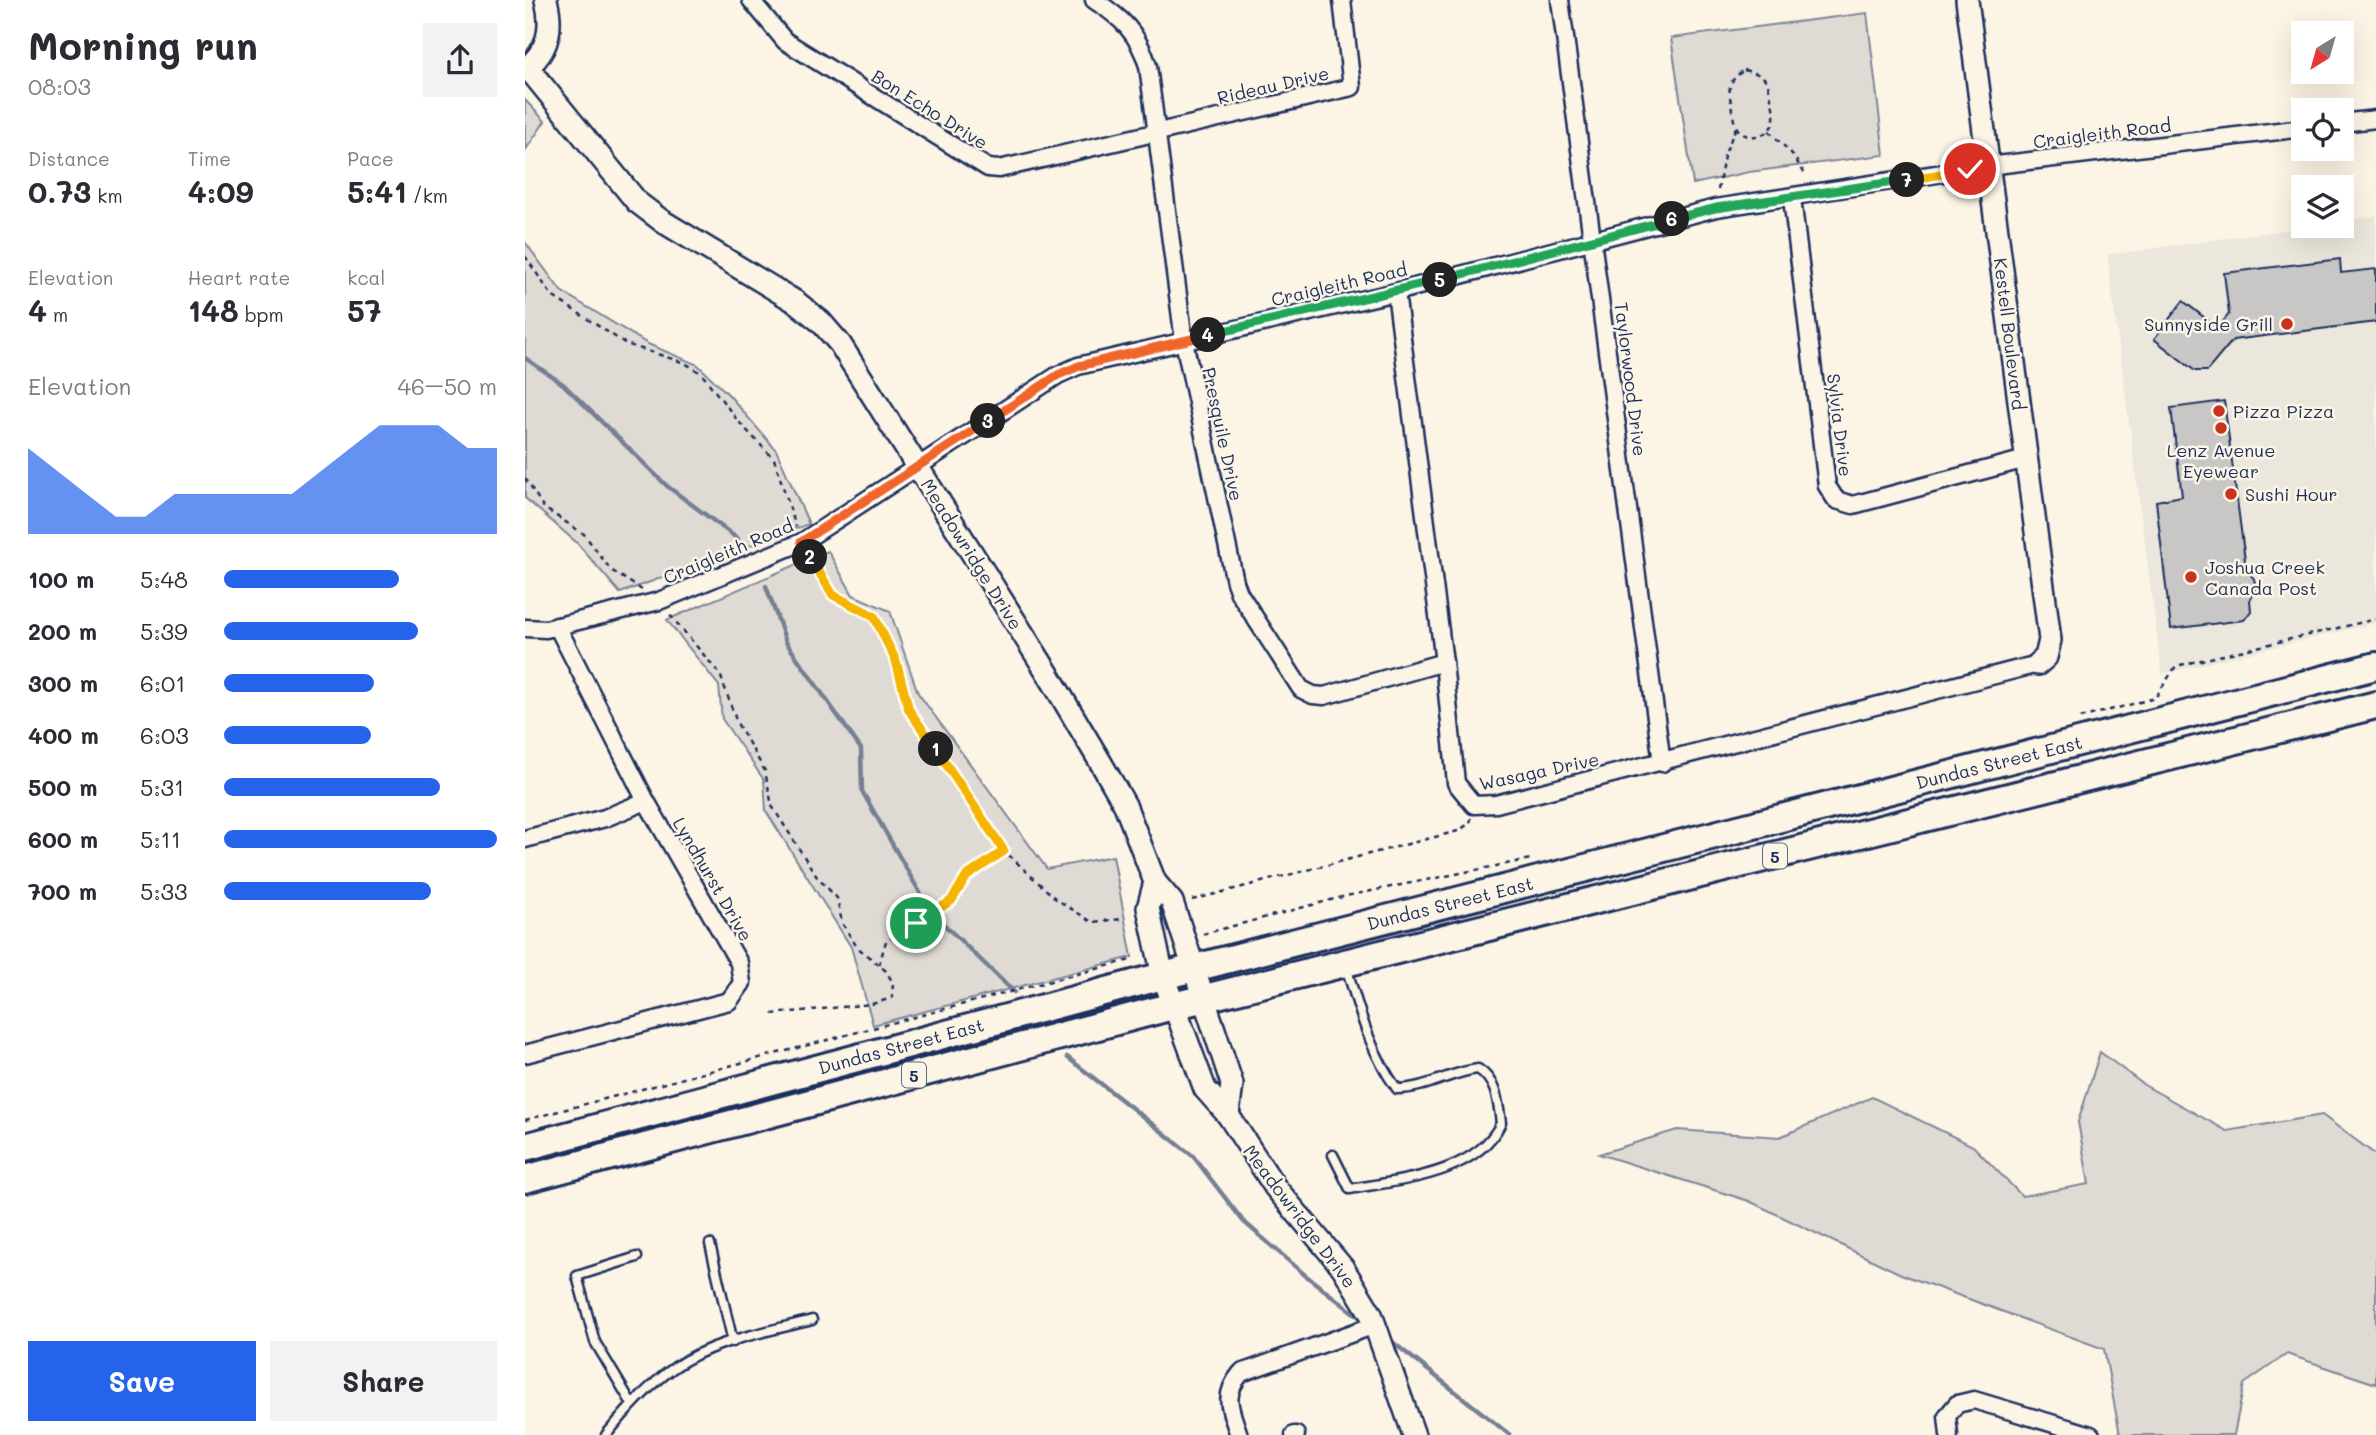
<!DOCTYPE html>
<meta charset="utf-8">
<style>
body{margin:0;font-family:Mali,sans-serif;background:#f2f2f3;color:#2b2b33;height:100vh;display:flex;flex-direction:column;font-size:26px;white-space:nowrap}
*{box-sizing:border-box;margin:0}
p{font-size:23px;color:#7c7c81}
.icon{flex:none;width:38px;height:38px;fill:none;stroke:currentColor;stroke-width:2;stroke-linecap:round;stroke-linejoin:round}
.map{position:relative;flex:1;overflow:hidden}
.drawer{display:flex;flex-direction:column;background:#fff;width:525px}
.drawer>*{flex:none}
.needle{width:46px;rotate:217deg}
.tools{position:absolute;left:1766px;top:21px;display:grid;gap:14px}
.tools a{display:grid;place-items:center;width:63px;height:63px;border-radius:0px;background:#fff;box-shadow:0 7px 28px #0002;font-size:35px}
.pin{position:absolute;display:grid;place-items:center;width:60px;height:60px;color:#fff;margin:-30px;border:4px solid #fff;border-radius:50%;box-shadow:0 2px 7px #0007}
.km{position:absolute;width:35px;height:35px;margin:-18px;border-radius:50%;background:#222;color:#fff;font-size:19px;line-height:35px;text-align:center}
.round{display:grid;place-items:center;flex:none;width:74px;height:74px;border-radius:0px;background:#f2f2f3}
.headline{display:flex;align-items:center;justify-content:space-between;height:119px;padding:0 28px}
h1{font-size:38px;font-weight:700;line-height:52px}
.figures{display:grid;grid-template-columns:repeat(3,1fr);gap:10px;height:119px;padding:7px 28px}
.figures div{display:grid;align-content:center}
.figures b{font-size:30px;font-weight:700}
.figures small{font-size:19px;font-weight:400}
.figures p{font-size:19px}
.chart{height:196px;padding:14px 28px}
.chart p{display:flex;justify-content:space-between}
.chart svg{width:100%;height:126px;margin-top:7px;fill:#2563eb;opacity:.7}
.primary-button{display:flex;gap:14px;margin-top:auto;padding:14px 28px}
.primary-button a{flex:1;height:80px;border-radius:0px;background:#2563eb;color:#fff;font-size:28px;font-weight:700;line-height:80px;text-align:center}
.primary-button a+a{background:#f2f2f3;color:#2b2b33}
ul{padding:0 28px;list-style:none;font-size:23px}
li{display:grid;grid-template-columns:112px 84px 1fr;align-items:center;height:52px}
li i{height:18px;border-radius:9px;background:#2563eb}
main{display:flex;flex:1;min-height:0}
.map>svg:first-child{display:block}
</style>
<main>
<section class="drawer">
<div class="headline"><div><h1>Morning run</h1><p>08:03</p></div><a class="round"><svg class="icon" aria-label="share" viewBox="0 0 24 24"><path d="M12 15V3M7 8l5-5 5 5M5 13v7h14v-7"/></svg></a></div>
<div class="figures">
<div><p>Distance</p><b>0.73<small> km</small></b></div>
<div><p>Time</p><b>4:09</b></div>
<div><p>Pace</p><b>5:41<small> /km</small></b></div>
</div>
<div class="figures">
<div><p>Elevation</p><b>4<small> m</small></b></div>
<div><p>Heart rate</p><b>148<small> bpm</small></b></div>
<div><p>kcal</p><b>57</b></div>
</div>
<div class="chart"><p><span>Elevation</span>46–50 m</p>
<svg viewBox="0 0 160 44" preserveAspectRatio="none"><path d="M0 44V14L10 22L20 30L30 38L40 38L50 30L60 30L70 30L80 30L90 30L100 22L110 14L120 6L130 6L140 6L150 14L160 14V44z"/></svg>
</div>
<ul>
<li><b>100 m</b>5:48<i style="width:64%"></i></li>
<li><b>200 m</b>5:39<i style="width:71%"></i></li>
<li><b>300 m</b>6:01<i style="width:55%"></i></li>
<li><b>400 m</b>6:03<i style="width:54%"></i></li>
<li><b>500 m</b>5:31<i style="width:79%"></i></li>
<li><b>600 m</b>5:11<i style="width:100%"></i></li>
<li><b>700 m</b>5:33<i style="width:76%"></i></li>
</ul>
<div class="primary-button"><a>Save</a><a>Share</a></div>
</section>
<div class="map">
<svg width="1851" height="1435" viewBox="0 0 1851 1435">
<rect width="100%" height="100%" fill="#fcf5e5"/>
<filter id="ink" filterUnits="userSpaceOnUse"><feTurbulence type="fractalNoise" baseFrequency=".0143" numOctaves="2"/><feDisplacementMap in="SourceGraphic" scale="14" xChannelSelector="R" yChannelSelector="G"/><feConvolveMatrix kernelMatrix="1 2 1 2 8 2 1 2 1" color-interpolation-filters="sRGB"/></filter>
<g filter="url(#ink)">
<!-- built -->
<path fill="#ece7dc" d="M1851,216V623L1637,674L1582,255L1786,226H1816L1817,221Z"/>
<!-- green -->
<g fill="#dfdbd4" stroke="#7d8599" stroke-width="2">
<path d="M1342,13L1359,155L1224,172L1168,184L1146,38Z"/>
<path d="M0,100L20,121L0,151Z"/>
<path d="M0,242L36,291L123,344L173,365L204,395L251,450L284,524L95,593L52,543L0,498Z"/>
<path d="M303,551L328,595L365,611L393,693L522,869L588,856L607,957L348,1025L326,947L241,811L239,780L197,719L194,686L142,620Z"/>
<path d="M1575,1052L1619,1085L1702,1131L1797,1115L1851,1155V1384L1762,1354L1719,1384L1709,1435H1595L1579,1349L1376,1274L1224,1201L1074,1154L1152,1130L1255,1137L1347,1097L1448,1146L1497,1196L1564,1184L1553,1122Z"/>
</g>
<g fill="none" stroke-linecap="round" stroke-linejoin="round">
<!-- stream -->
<g stroke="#767f94" stroke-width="4.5">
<path d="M0,358L38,384L142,486L213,539"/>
<path d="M241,586L261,642L336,749L337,791L406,912L489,992"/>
<path d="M542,1057L668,1156L718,1221L780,1275L838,1320"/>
<path d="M865,1340L985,1435"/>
</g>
</g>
<!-- building -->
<g fill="#c8c7c6" stroke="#1b2f5e" stroke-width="2">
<path d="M1815,259L1816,273L1851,269V322L1708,340L1682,371H1670L1629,339L1658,301L1693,328L1704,314L1699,273Z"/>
<path d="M1699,401L1721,568L1729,579L1731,587L1725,600L1726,611L1719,620L1646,629L1631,501L1657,496L1646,408Z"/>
</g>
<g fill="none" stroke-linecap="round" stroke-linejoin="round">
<defs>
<g id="service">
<path d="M808,1155L825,1189C875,1180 951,1175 976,1123C973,1103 972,1081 953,1069C925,1072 901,1089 872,1089C845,1052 834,1010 821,966"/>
<path d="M185,1244L208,1342"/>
<path d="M107,1404L70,1342L52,1276L112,1257"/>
<path d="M81,1435C102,1410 123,1386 150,1367C189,1340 242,1332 287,1320"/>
</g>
<g id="minor">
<path d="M226,0L260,41L463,168L474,169L827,87L817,0"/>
<path d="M569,0C597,18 613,33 623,66L659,341L710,582L714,593L776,689L788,695L799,696L919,662"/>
<path d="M1035,0L1137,763"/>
<path d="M1816,123L1851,119"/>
<path d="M1267,198L1302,486L1311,500L1328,505L1501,459"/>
<path d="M871,292L919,662L931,783L949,805L971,804C1152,758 1332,709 1513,664"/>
<path d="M0,628L21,629L134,601L277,542L533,375L553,366L871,292L1191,208L1463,166L1778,128"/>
<path d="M0,839L80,818L121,801"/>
<path d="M0,1054L204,1001L217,983L214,963L121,801L32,626"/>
<path d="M714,1435C705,1408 697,1396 716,1373L850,1325"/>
<path d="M769,1435H771"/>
<path d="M1424,1435L1422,1416L1432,1404L1449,1400L1566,1435"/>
</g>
<g id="tertiary">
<path d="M1442,0L1525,640L1521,657L1513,664"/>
<path d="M3,68L112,202L137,221L271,302L296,322L315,344L522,672L576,763L600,805L630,882L647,902L707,1084L703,1115"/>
<path d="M0,69C24,51 28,27 21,0"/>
<path d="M630,882L623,908L638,976L680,1089L703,1115L750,1187L818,1268L846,1314L889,1435"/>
</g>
<g id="primary">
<path d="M0,1147L638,976L1851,666"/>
<path d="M0,1179L648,1006L1851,705"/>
</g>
</defs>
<!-- service casing -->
<use href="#service" stroke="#1b2f5e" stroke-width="13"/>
<!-- minor casing -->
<use href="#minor" stroke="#1b2f5e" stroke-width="21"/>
<!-- tertiary casing -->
<use href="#tertiary" stroke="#1b2f5e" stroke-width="26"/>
<!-- primary casing -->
<use href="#primary" stroke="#1b2f5e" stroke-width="32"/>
<!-- path -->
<g stroke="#1b2f5e" stroke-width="2.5" stroke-dasharray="5 5" stroke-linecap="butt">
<path d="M1219,70C1240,75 1242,77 1246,98C1247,104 1250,113 1249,119C1247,137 1221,143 1212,128C1208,121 1207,109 1206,102C1202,86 1206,79 1219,70Z"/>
<path d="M1244,131L1267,154L1282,177"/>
<path d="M1193,190L1199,156L1211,127"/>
<path d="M0,256L27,296L101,344L160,363L176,373L213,421L249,459L271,527"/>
<path d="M0,478L19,508L59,534L86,570L117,590"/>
<path d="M284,555L308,595L349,616L371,661L384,710L474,846L531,899L567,922L598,919"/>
<path d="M145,615L195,674L212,723L240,771L247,806L292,877L312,898L317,923L332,947L361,971L368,983L367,998L347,1004L246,1014"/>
<path d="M1555,718L1630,698L1651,666L1851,619"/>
<path d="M667,900L933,831L945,823L946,818"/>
<path d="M678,934L821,896L1006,859"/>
<path d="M354,965L361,941L426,901L442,876L479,851"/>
<path d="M0,1120L609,959"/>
</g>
<!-- service -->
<use href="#service" stroke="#fcf5e5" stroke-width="8"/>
<!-- minor -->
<use href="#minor" stroke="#fcf5e5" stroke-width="16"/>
<!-- tertiary -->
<use href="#tertiary" stroke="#fcf5e5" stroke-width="21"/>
<!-- primary -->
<use href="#primary" stroke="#fcf5e5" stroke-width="26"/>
</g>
</g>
<g fill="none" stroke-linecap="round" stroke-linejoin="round" filter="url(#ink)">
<defs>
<path id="split-1" d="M391,923L426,901L442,876L479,851L411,749"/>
<path id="split-2" d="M285,557L308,595L349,616L371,661L384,710L411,749"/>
<path id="split-3" d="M285,557L276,542L463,421"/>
<path id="split-4" d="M463,421L533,375L554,366L683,335"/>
<path id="split-5" d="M683,335L915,280"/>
<path id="split-6" d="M915,280L1147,219"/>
<path id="split-7" d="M1147,219L1191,208L1382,180"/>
<path id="split-8" d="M1382,180L1445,169"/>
</defs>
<!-- split-1 casing -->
<use href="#split-1" stroke="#fff" stroke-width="14"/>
<!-- split-2 casing -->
<use href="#split-2" stroke="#fff" stroke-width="14"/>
<!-- split-3 casing -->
<use href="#split-3" stroke="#fff" stroke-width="14"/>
<!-- split-4 casing -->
<use href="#split-4" stroke="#fff" stroke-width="14"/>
<!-- split-5 casing -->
<use href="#split-5" stroke="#fff" stroke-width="14"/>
<!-- split-6 casing -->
<use href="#split-6" stroke="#fff" stroke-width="14"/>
<!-- split-7 casing -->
<use href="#split-7" stroke="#fff" stroke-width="14"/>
<!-- split-8 casing -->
<use href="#split-8" stroke="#fff" stroke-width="14"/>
<!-- split-1 -->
<use href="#split-1" stroke="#f5b400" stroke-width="9"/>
<!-- split-2 -->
<use href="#split-2" stroke="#f5b400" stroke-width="9"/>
<!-- split-3 -->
<use href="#split-3" stroke="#f0652b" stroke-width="9"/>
<!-- split-4 -->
<use href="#split-4" stroke="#f0652b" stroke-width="9"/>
<!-- split-5 -->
<use href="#split-5" stroke="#22a559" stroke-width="9"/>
<!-- split-6 -->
<use href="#split-6" stroke="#22a559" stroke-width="9"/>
<!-- split-7 -->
<use href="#split-7" stroke="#22a559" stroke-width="9"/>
<!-- split-8 -->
<use href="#split-8" stroke="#f5b400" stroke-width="9"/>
</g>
<!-- markers -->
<g fill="#c8321e" stroke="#fcf5e5" stroke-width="2.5">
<circle cx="1762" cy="324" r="7"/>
<circle cx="1694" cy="411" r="7"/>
<circle cx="1696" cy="428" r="7"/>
<circle cx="1706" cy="494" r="7"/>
<circle cx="1666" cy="577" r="7"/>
</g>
<g text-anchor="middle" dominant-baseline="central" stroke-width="5" stroke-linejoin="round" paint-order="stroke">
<!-- shield labels -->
<g fill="#fcf5e5" stroke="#5e6a86" stroke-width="2">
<rect x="1238" y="843.5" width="24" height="25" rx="5"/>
<rect x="377" y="1062.5" width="24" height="25" rx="5"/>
</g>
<g font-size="16" font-weight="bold" fill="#1b2f5e">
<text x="1250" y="856">5</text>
<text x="389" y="1075">5</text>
</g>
<!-- street labels -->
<g font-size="18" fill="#1b2f5e" stroke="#fcf5e5">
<text transform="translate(748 85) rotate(-13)">Rideau Drive</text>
<text transform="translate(405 109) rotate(32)">Bon Echo Drive</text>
<text transform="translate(1577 133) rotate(-7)">Craigleith Road</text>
<text transform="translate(814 284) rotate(-13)">Craigleith Road</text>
<text transform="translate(1485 334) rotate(83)">Kestell Boulevard</text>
<text transform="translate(1106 379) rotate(83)">Taylorwood Drive</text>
<text transform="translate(1315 425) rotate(83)">Sylvia Drive</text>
<text transform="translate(698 434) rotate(78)">Presquile Drive</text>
<text transform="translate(203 551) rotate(-23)">Craigleith Road</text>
<text transform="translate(447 554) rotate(58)">Meadowridge Drive</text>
<text transform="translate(1474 762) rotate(-14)">Dundas Street East</text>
<text transform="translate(1014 771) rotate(-12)">Wasaga Drive</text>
<text transform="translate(188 879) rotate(60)">Lyndhurst Drive</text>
<text transform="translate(925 903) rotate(-14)">Dundas Street East</text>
<text transform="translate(376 1046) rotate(-15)">Dundas Street East</text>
<text transform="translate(775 1216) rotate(53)">Meadowridge Drive</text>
</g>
<!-- poi labels -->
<g font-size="18" fill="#1b2f5e" stroke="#fcf5e5" text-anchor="start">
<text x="1748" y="324" text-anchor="end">Sunnyside Grill</text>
<text x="1708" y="411">Pizza Pizza</text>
<text x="1696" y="450" text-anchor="middle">Lenz Avenue<tspan x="1696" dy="21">Eyewear</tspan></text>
<text x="1720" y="494">Sushi Hour</text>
<text x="1680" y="567">Joshua Creek<tspan x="1680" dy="21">Canada Post</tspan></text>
</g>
</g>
</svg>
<div class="tools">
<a><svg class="needle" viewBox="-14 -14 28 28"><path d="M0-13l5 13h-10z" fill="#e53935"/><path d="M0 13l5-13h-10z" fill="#7c7c81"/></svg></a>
<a><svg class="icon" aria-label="locate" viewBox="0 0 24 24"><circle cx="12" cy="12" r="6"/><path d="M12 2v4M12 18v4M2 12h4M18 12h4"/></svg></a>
<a><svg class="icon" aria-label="layers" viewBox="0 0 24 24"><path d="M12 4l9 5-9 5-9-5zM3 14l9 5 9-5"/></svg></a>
</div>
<div class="pin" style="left:391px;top:923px;background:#1e9e55"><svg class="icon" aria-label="arrive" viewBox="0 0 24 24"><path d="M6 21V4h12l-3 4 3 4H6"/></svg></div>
<div class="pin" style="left:1445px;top:169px;background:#d93025"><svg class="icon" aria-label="check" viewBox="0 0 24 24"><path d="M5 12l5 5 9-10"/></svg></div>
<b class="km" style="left:411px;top:749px">1</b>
<b class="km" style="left:285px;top:557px">2</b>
<b class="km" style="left:463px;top:421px">3</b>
<b class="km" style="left:683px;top:335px">4</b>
<b class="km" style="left:915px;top:280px">5</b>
<b class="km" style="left:1147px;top:219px">6</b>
<b class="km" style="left:1382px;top:180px">7</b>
</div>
</main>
